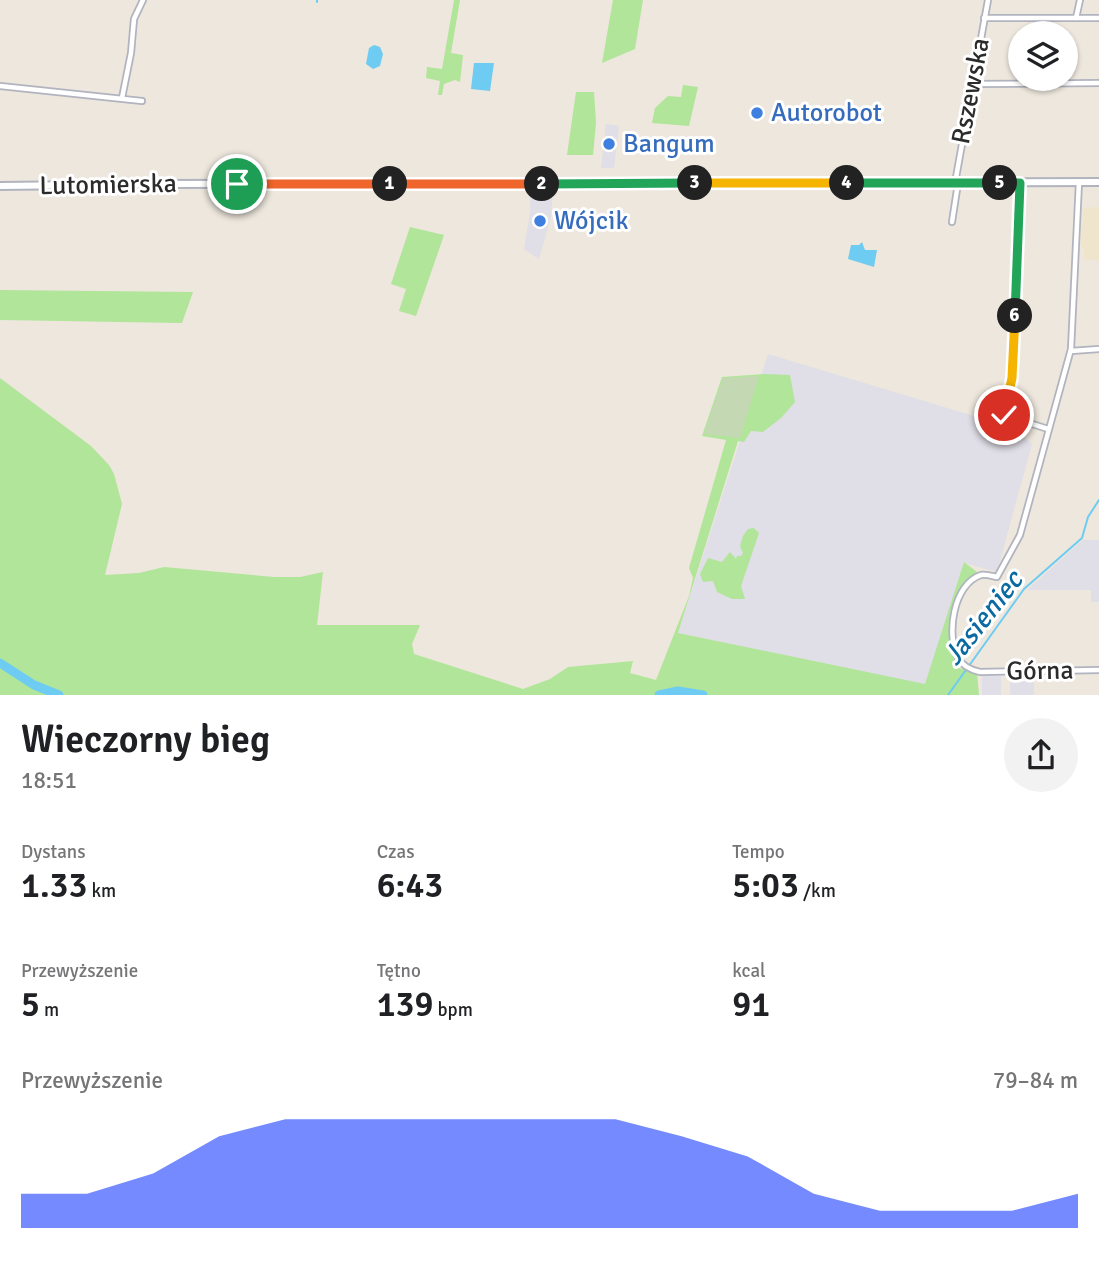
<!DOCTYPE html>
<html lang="pl">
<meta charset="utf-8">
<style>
body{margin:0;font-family:Signika,sans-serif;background:#f2f2f2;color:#202124;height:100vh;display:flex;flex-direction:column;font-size:26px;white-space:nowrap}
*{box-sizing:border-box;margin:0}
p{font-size:23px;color:#757577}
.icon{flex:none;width:38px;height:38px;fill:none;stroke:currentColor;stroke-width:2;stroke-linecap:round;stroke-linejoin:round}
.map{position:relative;height:695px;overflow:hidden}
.details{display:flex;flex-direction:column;background:#fff;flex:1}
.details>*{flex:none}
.buttons{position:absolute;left:1008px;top:21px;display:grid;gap:14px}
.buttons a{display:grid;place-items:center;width:70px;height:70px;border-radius:50%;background:#fff;box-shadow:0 2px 5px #0004;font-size:35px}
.pin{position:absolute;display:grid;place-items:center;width:60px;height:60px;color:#fff;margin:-30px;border:4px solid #fff;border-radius:50%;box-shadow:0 2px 7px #0007}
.km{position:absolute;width:35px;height:35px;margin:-18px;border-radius:50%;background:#222;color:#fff;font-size:19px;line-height:35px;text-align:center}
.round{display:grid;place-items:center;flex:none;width:74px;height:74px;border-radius:37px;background:#f2f2f2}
.overview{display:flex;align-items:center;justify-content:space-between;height:119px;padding:0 21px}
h1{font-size:38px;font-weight:600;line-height:52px}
.stats{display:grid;grid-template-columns:repeat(3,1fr);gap:10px;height:119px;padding:7px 21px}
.stats div{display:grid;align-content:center}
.stats b{font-size:35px;font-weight:600}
.stats small{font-size:19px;font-weight:400}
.stats p{font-size:19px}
.chart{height:196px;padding:14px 21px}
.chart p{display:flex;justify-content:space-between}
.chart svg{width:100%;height:126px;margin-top:7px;fill:#3a5afe;opacity:.7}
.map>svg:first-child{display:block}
</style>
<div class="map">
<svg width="1099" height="695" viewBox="0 0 1099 695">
<rect width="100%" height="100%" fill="#ede7dd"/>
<!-- industrial -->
<g fill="#e0dee6">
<path d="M606,124L619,126L614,168H601Z"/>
<path d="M553,190L551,216L539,259L524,249L530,213V191Z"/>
<path d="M768,354L1014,428L1032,444L997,572L964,563L926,685L678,633Z"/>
<path d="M1083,540H1099V602H1091V590H1027Z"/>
<path d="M982,675L1001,676V695H982Z"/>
<rect x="1010" y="676" width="24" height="19"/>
</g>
<!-- education -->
<path fill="#efe5cd" d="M1099,207V260H1084V250L1081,247L1083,208Z"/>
<!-- green -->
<g fill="#b1e599">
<path d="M454,0H460L451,53L463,55L460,82L455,80L444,84L442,95H438L440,81L426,78L427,67L442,69Z"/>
<path d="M613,0H643L635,49L602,63Z"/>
<path d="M683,85L698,87L689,126L652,123L655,108L668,96L681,97Z"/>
<path d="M576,92H594L596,123L593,155H567Z"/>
<path d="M410,227L444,235L416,316L399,311L406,289L391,284Z"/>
<path d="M0,290L193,292L182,323L0,320Z"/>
<path d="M764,374L790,375L795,402L781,418L763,432L751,431L744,442L738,441L678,633L925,684L964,562L981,575C958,588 949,619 954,644C955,651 960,658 963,665L956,667L977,673L979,695H0V378L91,446L109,465L114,474L122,504L105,575L139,573L164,567L274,577H300L323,572L317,625H420L412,644L414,654L523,689L550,679L568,667L633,661L630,673L656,680L689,596L693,578L689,568L726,440L702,436L722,377Z"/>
<path d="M754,528L759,533L741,586L745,599H732L717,592L713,581L703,582L700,574L708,558L722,562L730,552L736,559L737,556H741L743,553L740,546L743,536L748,529Z"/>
</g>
<!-- cemetery -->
<path fill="#c5d8b4" d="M759,376L740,438L704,434L723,378Z"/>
<!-- water -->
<g fill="#6eccf2">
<path d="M374,45L380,47L383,54L380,66L373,69L366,64L369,48Z"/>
<path d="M474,63H494L490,91L471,89Z"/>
<path d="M862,242L865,250H877L874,267L848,259L851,245H859Z"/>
</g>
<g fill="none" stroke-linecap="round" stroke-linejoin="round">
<!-- stream -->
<g stroke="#6eccf2" stroke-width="2">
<path d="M317,0V2"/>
<path d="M948,695L1024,589L1082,538L1088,517L1099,500"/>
</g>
<!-- river -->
<g stroke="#6eccf2" stroke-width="9">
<path d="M0,663L34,685L59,695"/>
<path d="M659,695L678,691L703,695"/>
</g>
<defs>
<g id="street">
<path d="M984,18H1099"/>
<path d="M1076,18L1080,0"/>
<path d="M972,84L1099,83"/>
<path d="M0,86L142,101"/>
<path d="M122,98L131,53L134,19L143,0"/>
<path d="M1019,182L1012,378L1004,415L1048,429"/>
<path d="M1079,182L1071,349L1020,535L997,577C992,576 986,574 981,575C953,584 946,635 958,658C963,667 971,670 980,672L1099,670"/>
<path d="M955,183L988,0"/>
<path d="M952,222L958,183"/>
<path d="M1071,351L1099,349"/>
</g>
<path id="secondary" d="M0,186L166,184L1099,182"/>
</defs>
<!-- street casing -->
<use href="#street" stroke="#b1b4bf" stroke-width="8"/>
<!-- secondary casing -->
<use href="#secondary" stroke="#b1b4bf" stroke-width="10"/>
<!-- street -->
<use href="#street" stroke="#fff" stroke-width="4.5"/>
<!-- secondary -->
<use href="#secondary" stroke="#fff" stroke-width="6"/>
</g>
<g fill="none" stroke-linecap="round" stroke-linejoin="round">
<defs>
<path id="split-1" d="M237,184H390"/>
<path id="split-2" d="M390,184H542"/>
<path id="split-3" d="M542,184L695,183"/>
<path id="split-4" d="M695,183H847"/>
<path id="split-5" d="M847,183H1000"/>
<path id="split-6" d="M1000,183H1020L1015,316"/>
<path id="split-7" d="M1004,415L1012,378L1015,316"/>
</defs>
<!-- split-1 casing -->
<use href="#split-1" stroke="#fff" stroke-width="14"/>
<!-- split-2 casing -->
<use href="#split-2" stroke="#fff" stroke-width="14"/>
<!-- split-3 casing -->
<use href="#split-3" stroke="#fff" stroke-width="14"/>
<!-- split-4 casing -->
<use href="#split-4" stroke="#fff" stroke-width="14"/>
<!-- split-5 casing -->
<use href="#split-5" stroke="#fff" stroke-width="14"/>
<!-- split-6 casing -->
<use href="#split-6" stroke="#fff" stroke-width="14"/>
<!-- split-7 casing -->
<use href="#split-7" stroke="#fff" stroke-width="14"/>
<!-- split-1 -->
<use href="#split-1" stroke="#f0652b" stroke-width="9"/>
<!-- split-2 -->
<use href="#split-2" stroke="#f0652b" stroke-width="9"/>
<!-- split-3 -->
<use href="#split-3" stroke="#22a559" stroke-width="9"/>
<!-- split-4 -->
<use href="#split-4" stroke="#f5b400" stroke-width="9"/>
<!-- split-5 -->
<use href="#split-5" stroke="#22a559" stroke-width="9"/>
<!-- split-6 -->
<use href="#split-6" stroke="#22a559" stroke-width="9"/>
<!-- split-7 -->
<use href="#split-7" stroke="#f5b400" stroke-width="9"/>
</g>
<!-- markers -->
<g fill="#3f7fe0" stroke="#fff" stroke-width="2.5">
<circle cx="757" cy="113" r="7"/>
<circle cx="609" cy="144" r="7"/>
<circle cx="540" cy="221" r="7"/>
</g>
<g text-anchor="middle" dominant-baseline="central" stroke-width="6" stroke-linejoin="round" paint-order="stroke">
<!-- street labels -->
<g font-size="26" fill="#2b2b2b" stroke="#fff">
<text transform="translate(971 91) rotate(-79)">Rszewska</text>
<text transform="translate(108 185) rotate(-1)">Lutomierska</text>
<text transform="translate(1040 671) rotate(-1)">Górna</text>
</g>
<!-- shop labels -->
<g font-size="26" fill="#366cbe" stroke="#fff" text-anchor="start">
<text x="771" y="113">Autorobot</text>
<text x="623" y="144">Bangum</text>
<text x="554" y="221">Wójcik</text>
</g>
<!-- water labels -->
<g font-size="28" font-style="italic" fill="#0a6aa1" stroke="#fff">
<text transform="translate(983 618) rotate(-52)">Jasieniec</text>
</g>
</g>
</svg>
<div class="buttons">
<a><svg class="icon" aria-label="layers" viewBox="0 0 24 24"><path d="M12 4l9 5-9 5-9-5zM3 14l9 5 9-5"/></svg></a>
</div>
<div class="pin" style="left:237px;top:184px;background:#1e9e55"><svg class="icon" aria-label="arrive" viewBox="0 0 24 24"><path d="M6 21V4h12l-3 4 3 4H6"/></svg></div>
<div class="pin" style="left:1004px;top:415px;background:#d93025"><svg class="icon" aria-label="check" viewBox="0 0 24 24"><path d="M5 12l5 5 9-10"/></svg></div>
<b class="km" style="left:390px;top:184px">1</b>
<b class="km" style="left:542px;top:184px">2</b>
<b class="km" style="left:695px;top:183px">3</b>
<b class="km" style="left:847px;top:183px">4</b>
<b class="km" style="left:1000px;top:183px">5</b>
<b class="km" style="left:1015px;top:316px">6</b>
</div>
<section class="details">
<div class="overview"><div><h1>Wieczorny bieg</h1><p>18:51</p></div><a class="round"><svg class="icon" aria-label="share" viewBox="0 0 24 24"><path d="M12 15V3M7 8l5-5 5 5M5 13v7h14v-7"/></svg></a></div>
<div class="stats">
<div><p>Dystans</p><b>1.33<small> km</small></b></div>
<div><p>Czas</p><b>6:43</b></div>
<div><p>Tempo</p><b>5:03<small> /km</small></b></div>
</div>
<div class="stats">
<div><p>Przewyższenie</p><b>5<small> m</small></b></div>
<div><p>Tętno</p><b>139<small> bpm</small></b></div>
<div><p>kcal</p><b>91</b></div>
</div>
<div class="chart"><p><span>Przewyższenie</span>79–84 m</p>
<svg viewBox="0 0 160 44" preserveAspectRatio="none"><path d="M0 44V32L10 32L20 25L30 12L40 6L50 6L60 6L70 6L80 6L90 6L100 12L110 19L120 32L130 38L140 38L150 38L160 32V44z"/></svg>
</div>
</section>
